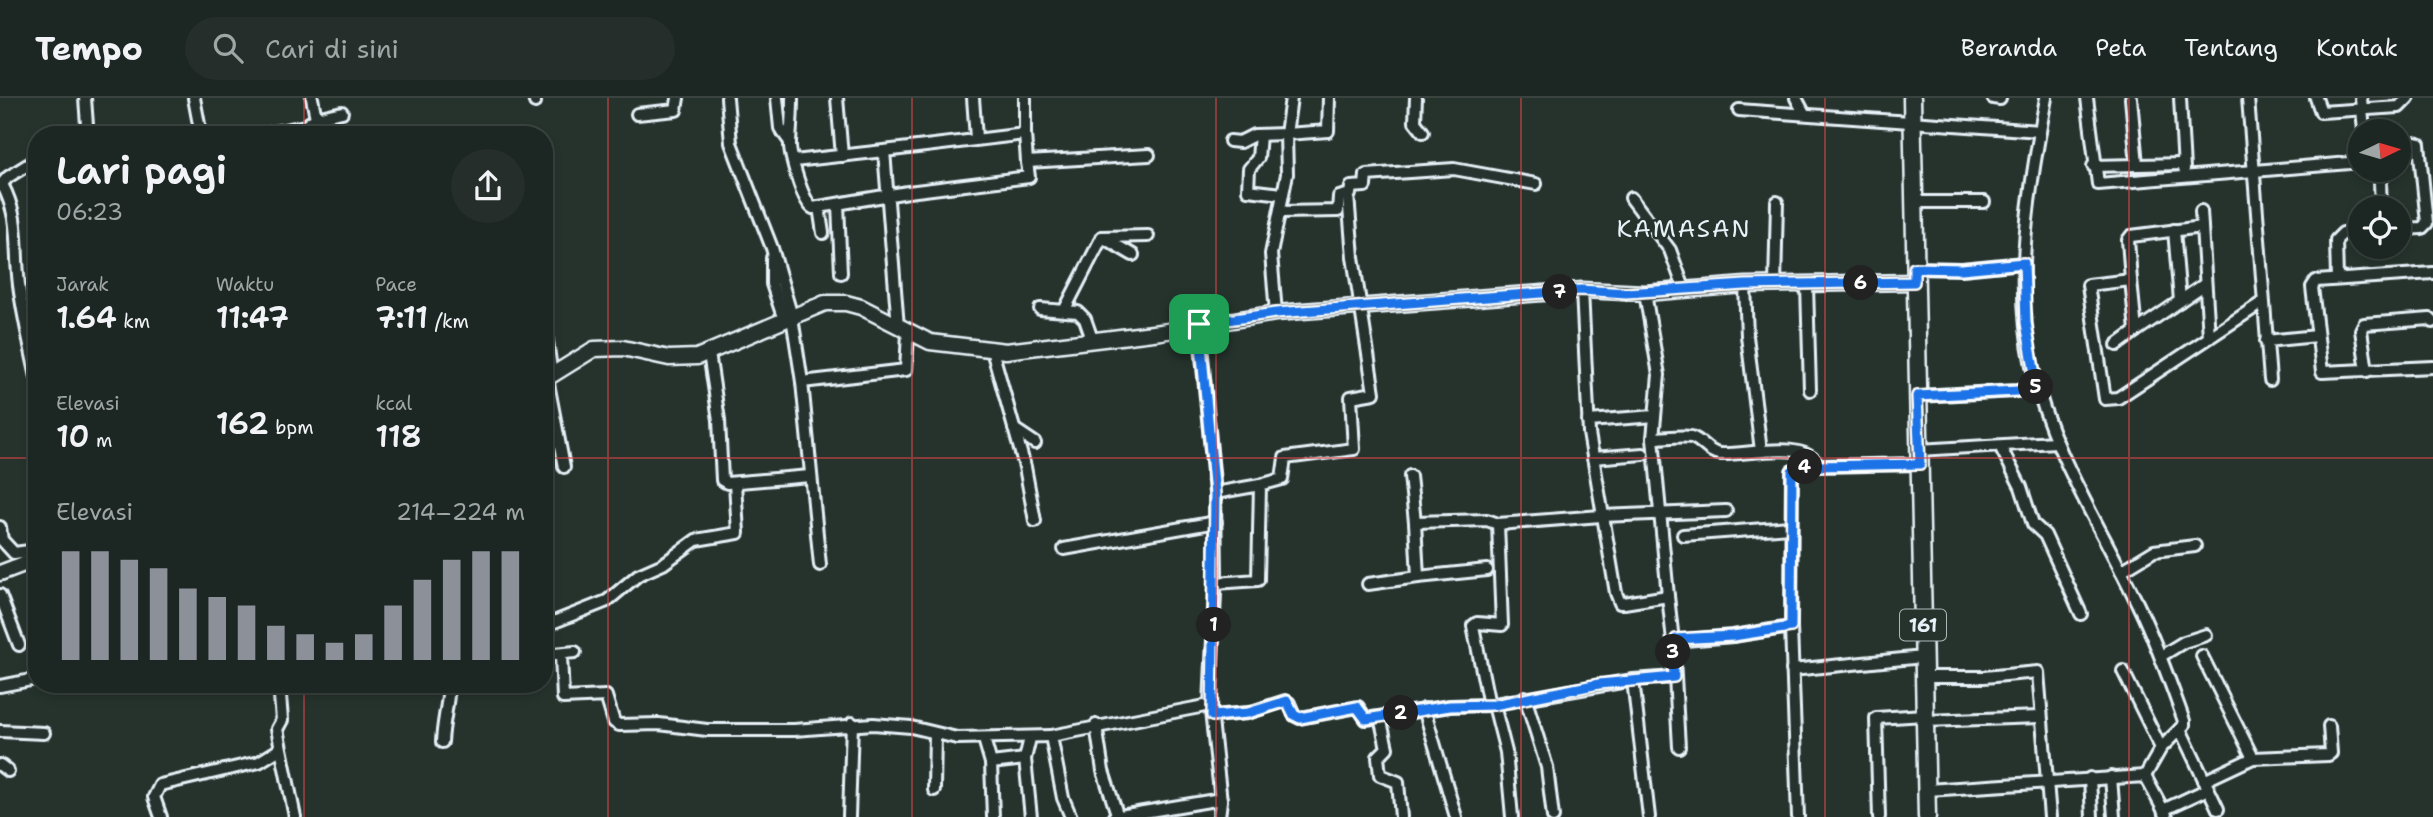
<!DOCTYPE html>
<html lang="id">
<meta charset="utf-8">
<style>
body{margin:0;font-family:"Shantell Sans",sans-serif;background:#252e2a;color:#f1f3f6;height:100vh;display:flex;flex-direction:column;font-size:26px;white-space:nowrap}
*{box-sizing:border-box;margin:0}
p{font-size:23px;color:#a0a5a5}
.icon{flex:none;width:38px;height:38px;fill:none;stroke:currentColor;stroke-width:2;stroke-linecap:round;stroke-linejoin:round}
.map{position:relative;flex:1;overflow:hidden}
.sheet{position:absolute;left:28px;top:28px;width:525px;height:567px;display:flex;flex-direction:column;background:#1c2622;border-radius:28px;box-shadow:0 4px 10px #0003,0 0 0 2px #3a4340}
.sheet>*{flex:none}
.needle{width:46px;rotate:85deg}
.buttons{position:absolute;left:2348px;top:21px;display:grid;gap:14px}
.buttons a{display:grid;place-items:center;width:63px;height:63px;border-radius:50%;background:#1c2622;box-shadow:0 4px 10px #0003,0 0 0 2px #3a4340;font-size:35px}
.pin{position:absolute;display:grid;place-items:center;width:60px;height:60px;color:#fff;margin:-30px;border-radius:14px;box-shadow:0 4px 10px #0006}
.km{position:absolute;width:35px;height:35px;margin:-18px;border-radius:50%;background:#222;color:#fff;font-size:19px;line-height:35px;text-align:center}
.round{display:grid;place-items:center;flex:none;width:74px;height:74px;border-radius:37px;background:#252e2a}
.overview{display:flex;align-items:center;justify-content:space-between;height:119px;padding:0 28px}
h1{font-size:38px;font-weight:600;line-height:52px}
.figures{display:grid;grid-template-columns:repeat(3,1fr);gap:10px;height:119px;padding:7px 28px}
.figures div{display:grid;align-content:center}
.figures b{font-size:30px;font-weight:600}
.figures small{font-size:19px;font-weight:400}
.figures p{font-size:19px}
.chart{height:196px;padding:14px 28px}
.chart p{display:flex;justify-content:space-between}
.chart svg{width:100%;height:126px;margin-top:7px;stroke:#8c9099;stroke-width:6}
header{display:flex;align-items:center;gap:42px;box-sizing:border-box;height:98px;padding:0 35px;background:#1c2622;border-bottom:2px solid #3a4340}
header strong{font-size:33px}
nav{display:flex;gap:38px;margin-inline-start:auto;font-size:24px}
.search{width:490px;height:63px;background:#252e2a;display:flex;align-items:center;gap:18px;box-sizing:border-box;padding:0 24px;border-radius:38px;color:#a0a5a5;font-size:26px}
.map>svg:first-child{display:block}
</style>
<header>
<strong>Tempo</strong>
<div class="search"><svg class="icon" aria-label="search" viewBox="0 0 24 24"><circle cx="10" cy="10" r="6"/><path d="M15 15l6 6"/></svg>Cari di sini</div>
<nav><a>Beranda</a><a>Peta</a><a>Tentang</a><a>Kontak</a></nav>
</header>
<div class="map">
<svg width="2433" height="719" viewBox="0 0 2433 719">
<rect width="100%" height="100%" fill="#26332d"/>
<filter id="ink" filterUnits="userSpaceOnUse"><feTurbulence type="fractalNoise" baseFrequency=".0143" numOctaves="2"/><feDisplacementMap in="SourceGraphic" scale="14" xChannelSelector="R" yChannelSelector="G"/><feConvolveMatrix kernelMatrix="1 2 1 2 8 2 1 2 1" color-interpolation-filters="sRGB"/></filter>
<g filter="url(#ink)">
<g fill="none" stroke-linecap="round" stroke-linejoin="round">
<defs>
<g id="street">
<path d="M194,0L201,37"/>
<path d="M534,0L535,4"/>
<path d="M727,0L731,45L772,150L792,219L802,284L820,467"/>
<path d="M777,0L780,30L790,44"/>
<path d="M792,0C792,16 791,29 790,44C789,55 803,106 813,110L908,94L1029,79L1027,64"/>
<path d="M837,0L842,58"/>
<path d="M973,0L976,40"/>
<path d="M1416,0L1415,24L1423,34"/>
<path d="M1796,0L1804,15"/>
<path d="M1993,0L2000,1"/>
<path d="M2046,0C2030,89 2013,178 2032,268C2051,354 2102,430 2139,509C2157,546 2170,584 2184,623V627L2161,650L2145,678"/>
<path d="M2087,0L2098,86L2361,64"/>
<path d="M2131,0L2137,67"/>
<path d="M2180,0L2184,71"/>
<path d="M2248,0L2270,282"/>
<path d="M2316,0L2321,14L2399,9L2408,0"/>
<path d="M2361,0L2364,33"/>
<path d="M1739,12L2040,33"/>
<path d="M637,16L676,12L678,0"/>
<path d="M316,20L342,14"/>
<path d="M1025,36L1027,64L1149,57"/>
<path d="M76,37L87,27L85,0"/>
<path d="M257,37L305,28L316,20L312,0"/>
<path d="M1260,37L1258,60L1249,71L1248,92L1282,96"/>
<path d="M1230,43L1240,44L1254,37L1286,36L1291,0"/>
<path d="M2399,60L2414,45L2419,46L2427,125L2422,130L2399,131"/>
<path d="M794,63L884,53"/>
<path d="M2093,68L2183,66"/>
<path d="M2,86C21,122 14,147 19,187C23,218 30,248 37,279"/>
<path d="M0,88L8,79L37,61"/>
<path d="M1631,100L1670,152L1685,193"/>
<path d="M1914,104H1984"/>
<path d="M838,106L841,175"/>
<path d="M819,109L823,135"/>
<path d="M2381,110L2380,84L2387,72"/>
<path d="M2201,113L2209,239"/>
<path d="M1280,114L1338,113L1339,99L1350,96L1351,89L1365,88L1366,77L1454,71L1536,86"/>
<path d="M2202,129L2131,138L2128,142L2131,182L2088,187L2105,301L2118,300L2263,204"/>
<path d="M2174,132L2180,203"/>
<path d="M1102,139L1133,157"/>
<path d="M772,160V186L784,222"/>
<path d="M1914,170L1962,171L2023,165"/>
<path d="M2433,175L2316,183L2312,189L2322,274L2433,269"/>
<path d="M2337,181L2336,142L2343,135L2361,133"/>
<path d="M2131,182L2136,233L2205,186"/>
<path d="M1745,187L1747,238L1761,353"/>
<path d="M1807,187L1810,292"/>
<path d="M1775,188L1777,104"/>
<path d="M1582,192L1589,335L1616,495L1620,505H1624L1668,498L1673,543"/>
<path d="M1645,195L1659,277L1653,340L1668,498"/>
<path d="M1040,211L1078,214L1085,221L1092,241"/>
<path d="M1065,211L1102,139L1148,138"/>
<path d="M1276,215L1271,156L1287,76L1286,36L1328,33L1329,0"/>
<path d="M544,222L552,278"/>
<path d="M898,229L884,53L1025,36V0"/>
<path d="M2266,243L2317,238"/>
<path d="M2117,247L2136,233"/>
<path d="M992,252L1025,369L1035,423"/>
<path d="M709,255L719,322L722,382L727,385L810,378"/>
<path d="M2367,273L2361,232L2364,226L2430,221L2433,224"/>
<path d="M547,280L564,369"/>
<path d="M802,284L906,272L908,235"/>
<path d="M1917,298L2017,293L2037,288"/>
<path d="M1588,323L1655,318"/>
<path d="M1014,331L1035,345"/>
<path d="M1653,340C1665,340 1680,337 1691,339C1702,342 1708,355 1720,356C1745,358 1806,340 1818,368"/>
<path d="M2001,350L2021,389L2033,426L2045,437L2081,516"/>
<path d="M1919,352L2056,344"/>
<path d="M1593,360L1643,356"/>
<path d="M1410,378L1415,424L1487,422L1498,426"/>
<path d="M1215,395L1260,387"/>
<path d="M0,429L2,442L14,455L37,452"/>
<path d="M1683,437L1790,429"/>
<path d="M1064,451L1216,424"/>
<path d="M2121,473L2154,453L2195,448"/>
<path d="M1418,479L1487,472"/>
<path d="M1216,485L1258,482L1260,387L1282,381L1285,360L1354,351L1351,299L1374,295L1353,159L1348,97"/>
<path d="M1368,486L1418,479L1415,424"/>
<path d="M0,497L19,547"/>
<path d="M544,528L607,503L638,477L663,466L696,442L738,435L735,385"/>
<path d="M544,557L575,554"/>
<path d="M561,557L563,600L606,598L614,624L619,627L659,626L707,632H794L873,626L911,629L957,640L1051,638"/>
<path d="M2161,558L2184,544L2206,537"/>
<path d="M2202,558L2253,660"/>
<path d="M1792,572L1923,559"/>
<path d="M2123,573L2161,650"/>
<path d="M1924,579H1984L2038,574L2050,719"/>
<path d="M1633,582L1489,607L1473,528L1477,525L1502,527L1498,426L1601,418L1726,413"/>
<path d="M279,586L282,622L277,631L295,719"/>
<path d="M0,588L36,581"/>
<path d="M1525,599L1547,669L1553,719"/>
<path d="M1494,607L1506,654L1512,719"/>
<path d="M1424,611L1456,719"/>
<path d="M1211,613L1221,703L1219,719"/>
<path d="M1212,618L1248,615L1285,603L1289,605L1294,617L1300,620L1358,609L1366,621L1450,608L1489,607"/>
<path d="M1380,619L1387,650L1378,659L1380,677L1398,684L1401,719"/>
<path d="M1925,623L2040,619"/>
<path d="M1096,627L1103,673L1118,719"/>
<path d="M2180,631L2218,711"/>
<path d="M0,633L44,635"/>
<path d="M984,641L991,665L993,719"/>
<path d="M442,644C443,624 448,607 449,586"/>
<path d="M1679,649L1673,543L1733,538L1791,529"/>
<path d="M1025,661L1031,719"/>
<path d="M991,665L1025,661L1030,640"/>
<path d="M0,667L8,673"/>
<path d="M2111,679L2114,719"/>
<path d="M2090,680L2092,719"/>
<path d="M2204,683L2253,660L2328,657L2331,655L2329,628"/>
<path d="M934,692L935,636"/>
<path d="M1927,692L2145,678L2167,719"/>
<path d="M2163,712L2208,691"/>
<path d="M161,719L154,699L160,687L259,664L280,651"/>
<path d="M849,719L852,625"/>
<path d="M1071,719L1063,700L1051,638L1210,607L1216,474L1215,395L1199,226"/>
<path d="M1114,719L1221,701"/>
<path d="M1649,719L1633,582L1674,579"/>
<path d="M1798,719L1791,529L1792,373L1818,368L1920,366"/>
<path d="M1879,719L1876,620L1925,617"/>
</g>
<g id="secondary">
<path d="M544,282L594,251L623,250L669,260L697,259L825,205H846L861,209L930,244L1006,253L1161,234L1276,215L1582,192L1645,195L1745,187L1914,184"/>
<path d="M0,475L37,461"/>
</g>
<path id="primary" d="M1912,0L1927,719"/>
</defs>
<!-- street casing -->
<use href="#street" stroke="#e8f1f8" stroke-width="16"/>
<!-- secondary casing -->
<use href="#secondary" stroke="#e8f1f8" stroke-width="19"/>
<!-- primary casing -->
<use href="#primary" stroke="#e8f1f8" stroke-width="21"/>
<!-- street -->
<use href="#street" stroke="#26332d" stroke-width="10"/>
<!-- secondary -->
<use href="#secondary" stroke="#26332d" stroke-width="14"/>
<!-- primary -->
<use href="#primary" stroke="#26332d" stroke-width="16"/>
</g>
</g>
<g fill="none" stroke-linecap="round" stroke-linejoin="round" filter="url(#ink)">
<defs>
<path id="route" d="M2024,165L2026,225L2037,288L2017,293L1917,298L1920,366L1818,368L1792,373L1791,529L1733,538L1676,541L1672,548L1674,579L1599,586L1494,607L1450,608L1366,621L1357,609L1300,620L1294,617L1287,603L1248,615L1212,618L1215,396L1199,226L1276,215L1581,192L1626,195L1745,187L1914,184V170L1962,171Z"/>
</defs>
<!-- route casing -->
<use href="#route" stroke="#fff" stroke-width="14"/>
<!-- route -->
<use href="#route" stroke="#1a73e8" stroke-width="9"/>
</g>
<!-- grid -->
<path fill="none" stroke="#d94647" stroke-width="2" stroke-opacity="0.55" d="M304,0V37M608,0V719M912,0V719M1216,0V719M1521,0V719M1825,0V719M2129,0V719M0,360H37M544,360H2433M304,586V719"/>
<g text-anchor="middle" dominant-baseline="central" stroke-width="5" stroke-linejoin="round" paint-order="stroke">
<!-- shield labels -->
<rect fill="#26332d" stroke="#aeb8bb" stroke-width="2" x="1900" y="511.5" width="46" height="31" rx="5"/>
<g font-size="19" font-weight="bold" fill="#e8f1f8">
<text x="1923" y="527">161</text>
</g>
<!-- quarter labels -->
<g font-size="24" letter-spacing="2" fill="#e8f1f8" stroke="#26332d">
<text x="1684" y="131">KAMASAN</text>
</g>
</g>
</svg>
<div class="buttons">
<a><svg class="needle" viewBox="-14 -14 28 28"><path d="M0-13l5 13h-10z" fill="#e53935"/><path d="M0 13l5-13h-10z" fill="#a0a5a5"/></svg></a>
<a><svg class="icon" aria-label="locate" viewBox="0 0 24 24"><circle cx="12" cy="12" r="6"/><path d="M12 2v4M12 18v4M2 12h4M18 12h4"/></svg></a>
</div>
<div class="pin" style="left:1199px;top:226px;background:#1e9e55"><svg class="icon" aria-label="arrive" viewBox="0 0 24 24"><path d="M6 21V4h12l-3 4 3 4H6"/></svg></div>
<b class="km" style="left:1214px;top:527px">1</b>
<b class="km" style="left:1401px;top:615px">2</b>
<b class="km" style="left:1673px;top:554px">3</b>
<b class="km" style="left:1805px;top:369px">4</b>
<b class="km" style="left:2036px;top:289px">5</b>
<b class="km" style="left:1861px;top:185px">6</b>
<b class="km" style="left:1560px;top:194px">7</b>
<section class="sheet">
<div class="overview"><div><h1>Lari pagi</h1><p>06:23</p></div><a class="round"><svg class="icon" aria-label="share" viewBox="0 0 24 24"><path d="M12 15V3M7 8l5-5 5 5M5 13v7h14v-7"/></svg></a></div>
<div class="figures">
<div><p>Jarak</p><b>1.64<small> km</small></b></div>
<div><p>Waktu</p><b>11:47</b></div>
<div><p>Pace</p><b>7:11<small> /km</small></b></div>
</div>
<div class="figures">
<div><p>Elevasi</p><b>10<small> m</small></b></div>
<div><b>162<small> bpm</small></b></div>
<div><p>kcal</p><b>118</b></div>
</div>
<div class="chart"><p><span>Elevasi</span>214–224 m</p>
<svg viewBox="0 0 160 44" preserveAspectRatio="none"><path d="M5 44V6M15 44V6M25 44V9M35 44V12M45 44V19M55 44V22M65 44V25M75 44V32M85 44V35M95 44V38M105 44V35M115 44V25M125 44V16M135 44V9M145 44V6M155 44V6"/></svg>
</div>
</section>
</div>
